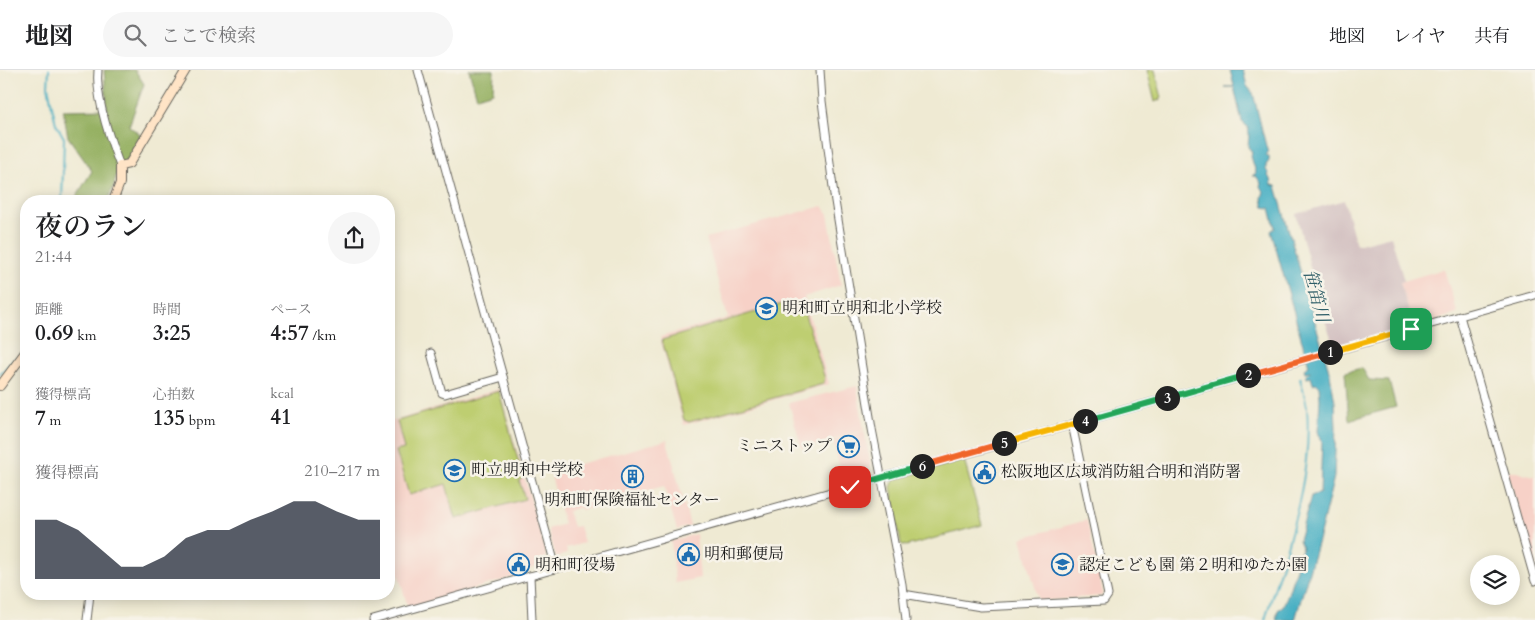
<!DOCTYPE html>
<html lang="ja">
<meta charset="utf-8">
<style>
body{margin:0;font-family:Cardo,"Noto Serif JP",serif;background:#f6f6f6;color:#202124;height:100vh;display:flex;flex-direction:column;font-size:19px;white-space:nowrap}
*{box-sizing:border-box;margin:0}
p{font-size:16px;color:#757577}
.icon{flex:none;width:28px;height:28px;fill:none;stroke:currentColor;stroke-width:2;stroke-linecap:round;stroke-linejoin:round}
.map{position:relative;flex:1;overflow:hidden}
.sheet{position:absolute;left:20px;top:125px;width:375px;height:405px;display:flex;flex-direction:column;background:#fff;border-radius:20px;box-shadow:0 2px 12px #0003}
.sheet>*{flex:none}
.tools{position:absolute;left:1470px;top:485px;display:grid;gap:10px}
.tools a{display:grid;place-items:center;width:50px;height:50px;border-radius:50%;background:#fff;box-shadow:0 2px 12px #0003;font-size:25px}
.pin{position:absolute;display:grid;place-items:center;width:42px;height:42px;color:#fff;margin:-21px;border-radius:10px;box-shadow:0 2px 8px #0006}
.km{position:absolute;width:25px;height:25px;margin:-12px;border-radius:50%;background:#222;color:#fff;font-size:14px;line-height:25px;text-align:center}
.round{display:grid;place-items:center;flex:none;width:52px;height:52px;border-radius:26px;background:#f6f6f6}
.overview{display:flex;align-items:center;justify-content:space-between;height:85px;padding:0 15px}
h1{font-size:28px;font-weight:600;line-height:38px}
.metrics{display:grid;grid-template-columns:repeat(3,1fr);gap:8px;height:85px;padding:5px 15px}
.metrics div{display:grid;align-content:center}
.metrics b{font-size:21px;font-weight:600}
.metrics small{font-size:14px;font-weight:400}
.metrics p{font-size:14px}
.chart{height:140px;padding:10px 15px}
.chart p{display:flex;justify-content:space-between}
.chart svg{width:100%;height:90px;margin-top:5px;fill:#111827;opacity:.7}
header{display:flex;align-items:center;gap:30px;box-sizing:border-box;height:70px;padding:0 25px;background:#fff;border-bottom:1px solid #e0e0e0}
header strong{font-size:24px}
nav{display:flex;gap:28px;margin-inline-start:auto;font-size:18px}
.search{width:350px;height:45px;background:#f6f6f6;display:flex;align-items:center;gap:12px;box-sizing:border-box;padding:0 18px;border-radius:28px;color:#757577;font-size:19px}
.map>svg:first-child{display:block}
</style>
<header>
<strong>地図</strong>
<div class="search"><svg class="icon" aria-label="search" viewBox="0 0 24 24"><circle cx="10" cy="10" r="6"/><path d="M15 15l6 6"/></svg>ここで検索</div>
<nav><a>地図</a><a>レイヤ</a><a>共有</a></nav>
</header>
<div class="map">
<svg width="1535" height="550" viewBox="0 0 1535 550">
<rect width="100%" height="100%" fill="#f7f3e8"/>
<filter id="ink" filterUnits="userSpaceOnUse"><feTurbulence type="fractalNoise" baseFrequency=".02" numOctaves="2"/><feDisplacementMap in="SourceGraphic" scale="10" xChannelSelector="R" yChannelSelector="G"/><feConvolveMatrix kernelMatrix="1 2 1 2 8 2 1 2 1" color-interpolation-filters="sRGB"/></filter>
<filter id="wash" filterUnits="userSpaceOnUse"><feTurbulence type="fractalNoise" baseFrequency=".0096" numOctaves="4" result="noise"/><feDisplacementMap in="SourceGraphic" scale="20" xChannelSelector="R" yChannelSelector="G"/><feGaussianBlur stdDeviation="1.12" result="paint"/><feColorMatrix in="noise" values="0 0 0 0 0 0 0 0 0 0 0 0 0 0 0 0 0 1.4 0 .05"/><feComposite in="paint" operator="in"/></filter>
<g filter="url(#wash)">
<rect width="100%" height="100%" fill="#efead3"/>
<!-- built -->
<g fill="#f7d1c7">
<path d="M823,136L828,144L841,215L804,227L829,314L684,355L660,267L728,248L706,168Z"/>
<path d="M1444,199L1457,242L1456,244L1413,256L1400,212Z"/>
<path d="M857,316L864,360L802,379L789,333Z"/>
<path d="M499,319L546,483L545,491L542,495L520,502V505L408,538L389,470V350L392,349L393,351Z"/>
<path d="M864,361L871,396L866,404L867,407L844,413L833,371Z"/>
<path d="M667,370L690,456L677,460L664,416L617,429L611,428L603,431V434L581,440L580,437L568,441L573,457L579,456L584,473L566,478L567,484L556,487L548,459L564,454L550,402Z"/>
<path d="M1507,400L1535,406V499Z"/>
<path d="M1087,450L1103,523L1101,526L1039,531L1021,468Z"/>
<path d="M696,464L700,508L675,513L671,471Z"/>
</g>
<!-- industrial -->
<path fill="#d2bfc0" d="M1344,130L1356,175L1391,166L1404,211L1400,212L1413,256L1338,276L1337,274L1334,275L1324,248L1296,144Z"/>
<!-- green -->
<g fill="#bece71" stroke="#6d7546">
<path d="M1147,0H1155L1162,28L1155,32Z"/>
<path d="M789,232L803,238L825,309L823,314L689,352L684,350L662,270Z"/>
<path d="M499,321L523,408L519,410L525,429L456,449L446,414L409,425L396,381L404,379L397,351Z"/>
<path d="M964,390L982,455L906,476L901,474L891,417L894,410Z"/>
</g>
<!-- forest -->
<g fill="#96b163" stroke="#596640">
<path d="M104,0H135L144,14L129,56L141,65L126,92L117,100L114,116L107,131H76V127L92,101L68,67L63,40L107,39Z"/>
<path d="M469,0H494L493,22L477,27Z"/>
<path d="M1362,298L1369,310L1389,311L1396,337L1349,350L1345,302Z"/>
</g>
<!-- water -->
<path fill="#42adc2" stroke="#2f646f" d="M1230,0H1243L1247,16L1253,23L1266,76L1268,83L1266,85L1269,87V91L1266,95V100L1269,103L1268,106L1271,109L1272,115L1276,116L1330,304L1335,332L1336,358L1334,407L1321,460L1295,550H1276L1278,540L1283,536L1288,524L1295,502L1302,477L1299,470L1311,426L1320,423L1322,371L1318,362L1320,329L1319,316L1316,313L1313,314L1311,307L1307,308L1306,304L1311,302L1310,301L1305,302L1304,299L1309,296L1271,161L1275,158L1270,138L1264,137L1262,128L1264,121L1260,117L1261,113L1256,106H1252L1256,103L1251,86L1252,82L1248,77L1249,63L1248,57L1242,52L1234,17H1225H1232L1234,15Z"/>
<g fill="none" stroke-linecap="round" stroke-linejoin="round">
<!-- stream -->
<g stroke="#42adc2" stroke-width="2">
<path d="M49,0L48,16L52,36L56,54L64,68L62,131"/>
<path d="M24,279L26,274"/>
<path d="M0,304L16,288"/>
<path d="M1265,550C1285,481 1313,411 1307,338C1306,328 1302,318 1300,308H1301"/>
</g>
</g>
</g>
<g filter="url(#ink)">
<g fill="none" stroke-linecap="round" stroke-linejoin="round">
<defs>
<g id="tertiary">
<path d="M98,0C95,28 110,70 120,96"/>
<path d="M418,0L556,498"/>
<path d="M820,0L822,31L834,125L872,359L902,514L906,550"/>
<path d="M1460,246L1535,511"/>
<path d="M431,283L442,323L445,324L503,307"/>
<path d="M530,506L532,550"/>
<path d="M903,524L981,537L1104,531L1108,525L1072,354"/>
<path d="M87,550L90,524"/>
<path d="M373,550L1535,225"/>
</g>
<g id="secondary">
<path d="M113,131L120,113V96L129,94L186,0"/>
<path d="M0,316L26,281"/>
</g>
</defs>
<!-- tertiary casing -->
<use href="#tertiary" stroke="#66645c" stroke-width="9"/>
<!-- secondary casing -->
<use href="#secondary" stroke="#66645c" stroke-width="10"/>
<!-- tertiary -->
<use href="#tertiary" stroke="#fff" stroke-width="7"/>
<!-- secondary -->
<use href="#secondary" stroke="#ffe4c6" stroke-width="8"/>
</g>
</g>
<g fill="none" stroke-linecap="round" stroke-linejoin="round" filter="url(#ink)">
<defs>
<path id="split-1" d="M1330,282L1411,259"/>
<path id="split-2" d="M1248,305L1330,282"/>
<path id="split-3" d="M1167,328L1248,305"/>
<path id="split-4" d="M1085,351L1167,328"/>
<path id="split-5" d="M1004,373L1085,351"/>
<path id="split-6" d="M922,396L1004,373"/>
<path id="split-7" d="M850,417L922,396"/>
</defs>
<!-- split-1 casing -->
<use href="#split-1" stroke="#fff" stroke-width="10"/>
<!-- split-2 casing -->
<use href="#split-2" stroke="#fff" stroke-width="10"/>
<!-- split-3 casing -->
<use href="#split-3" stroke="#fff" stroke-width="10"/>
<!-- split-4 casing -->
<use href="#split-4" stroke="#fff" stroke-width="10"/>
<!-- split-5 casing -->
<use href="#split-5" stroke="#fff" stroke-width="10"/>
<!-- split-6 casing -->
<use href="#split-6" stroke="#fff" stroke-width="10"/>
<!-- split-7 casing -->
<use href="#split-7" stroke="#fff" stroke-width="10"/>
<!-- split-1 -->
<use href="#split-1" stroke="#f5b400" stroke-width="6"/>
<!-- split-2 -->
<use href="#split-2" stroke="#f0652b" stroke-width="6"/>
<!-- split-3 -->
<use href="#split-3" stroke="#22a559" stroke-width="6"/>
<!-- split-4 -->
<use href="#split-4" stroke="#22a559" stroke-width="6"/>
<!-- split-5 -->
<use href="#split-5" stroke="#f5b400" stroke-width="6"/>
<!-- split-6 -->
<use href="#split-6" stroke="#f0652b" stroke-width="6"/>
<!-- split-7 -->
<use href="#split-7" stroke="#22a559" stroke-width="6"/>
</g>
<!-- icons -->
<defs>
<symbol id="school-ring" viewBox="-11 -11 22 22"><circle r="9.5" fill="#f7f3e8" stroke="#1f6fb2" stroke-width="1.5"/><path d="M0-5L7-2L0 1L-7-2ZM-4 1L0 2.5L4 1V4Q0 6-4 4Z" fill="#1f6fb2"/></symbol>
<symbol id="supermarket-ring" viewBox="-11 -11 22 22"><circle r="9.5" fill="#f7f3e8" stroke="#1f6fb2" stroke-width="1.5"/><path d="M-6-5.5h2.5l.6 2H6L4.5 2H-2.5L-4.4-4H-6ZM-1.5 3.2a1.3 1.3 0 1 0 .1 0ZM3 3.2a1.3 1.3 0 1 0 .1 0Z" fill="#1f6fb2"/></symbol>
<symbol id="civic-ring" viewBox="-11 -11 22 22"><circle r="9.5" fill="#f7f3e8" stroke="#1f6fb2" stroke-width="1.5"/><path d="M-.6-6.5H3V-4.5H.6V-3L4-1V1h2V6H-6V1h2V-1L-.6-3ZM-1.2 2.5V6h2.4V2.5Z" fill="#1f6fb2"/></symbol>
<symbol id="building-ring" viewBox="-11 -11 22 22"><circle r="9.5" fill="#f7f3e8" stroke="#1f6fb2" stroke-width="1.5"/><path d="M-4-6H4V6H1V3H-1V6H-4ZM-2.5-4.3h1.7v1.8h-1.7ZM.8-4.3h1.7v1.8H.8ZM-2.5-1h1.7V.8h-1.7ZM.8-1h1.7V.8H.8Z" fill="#1f6fb2"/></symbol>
</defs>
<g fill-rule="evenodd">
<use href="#school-ring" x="754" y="226" width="25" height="25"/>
<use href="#supermarket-ring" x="836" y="364" width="25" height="25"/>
<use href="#school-ring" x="442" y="388" width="25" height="25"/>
<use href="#civic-ring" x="972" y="390" width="25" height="25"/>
<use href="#building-ring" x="620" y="394" width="25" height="25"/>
<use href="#civic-ring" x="676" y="472" width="25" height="25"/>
<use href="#civic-ring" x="506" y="482" width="25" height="25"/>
<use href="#school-ring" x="1050" y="482" width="25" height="25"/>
</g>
<g text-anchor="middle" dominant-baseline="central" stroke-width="5" stroke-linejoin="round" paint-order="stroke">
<!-- poi labels -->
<g font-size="16" fill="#1c1c1c" stroke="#f7f3e8" text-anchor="start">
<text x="782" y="238">明和町立明和北小学校</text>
<text x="832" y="376" text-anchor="end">ミニストップ</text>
<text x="471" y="400">町立明和中学校</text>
<text x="1001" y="402">松阪地区広域消防組合明和消防署</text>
<text x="632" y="430" text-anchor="middle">明和町保険福祉センター</text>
<text x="704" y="484">明和郵便局</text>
<text x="535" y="495">明和町役場</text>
<text x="1079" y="495">認定こども園 第２明和ゆたか園</text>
</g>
<!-- water labels -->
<g font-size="18" font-style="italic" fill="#2d5d67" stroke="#f7f3e8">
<text transform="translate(1316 226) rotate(75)">笹笛川</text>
</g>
</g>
</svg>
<div class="tools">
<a><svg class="icon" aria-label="layers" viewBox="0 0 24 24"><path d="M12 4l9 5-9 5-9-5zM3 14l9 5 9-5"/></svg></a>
</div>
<div class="pin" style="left:1411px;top:259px;background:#1e9e55"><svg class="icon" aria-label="arrive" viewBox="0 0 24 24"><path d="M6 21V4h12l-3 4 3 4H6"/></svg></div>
<div class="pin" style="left:850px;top:417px;background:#d93025"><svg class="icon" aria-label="check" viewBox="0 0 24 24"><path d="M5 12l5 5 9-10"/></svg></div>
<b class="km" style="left:1330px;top:282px">1</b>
<b class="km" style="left:1248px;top:305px">2</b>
<b class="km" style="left:1167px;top:328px">3</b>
<b class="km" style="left:1085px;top:351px">4</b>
<b class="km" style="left:1004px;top:373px">5</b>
<b class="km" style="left:922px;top:396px">6</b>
<section class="sheet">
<div class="overview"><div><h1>夜のラン</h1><p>21:44</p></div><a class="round"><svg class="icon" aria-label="share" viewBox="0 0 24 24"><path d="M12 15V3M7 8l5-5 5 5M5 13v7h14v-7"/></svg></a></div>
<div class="metrics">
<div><p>距離</p><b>0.69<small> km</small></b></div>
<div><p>時間</p><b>3:25</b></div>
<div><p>ペース</p><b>4:57<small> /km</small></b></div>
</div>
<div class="metrics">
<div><p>獲得標高</p><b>7<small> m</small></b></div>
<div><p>心拍数</p><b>135<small> bpm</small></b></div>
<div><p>kcal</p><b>41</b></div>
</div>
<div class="chart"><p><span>獲得標高</span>210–217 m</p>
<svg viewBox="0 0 160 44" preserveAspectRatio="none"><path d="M0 44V15L10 15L20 20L30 29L40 38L50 38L60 33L70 24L80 20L90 20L100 15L110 11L120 6L130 6L140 11L150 15L160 15V44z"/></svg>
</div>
</section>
</div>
